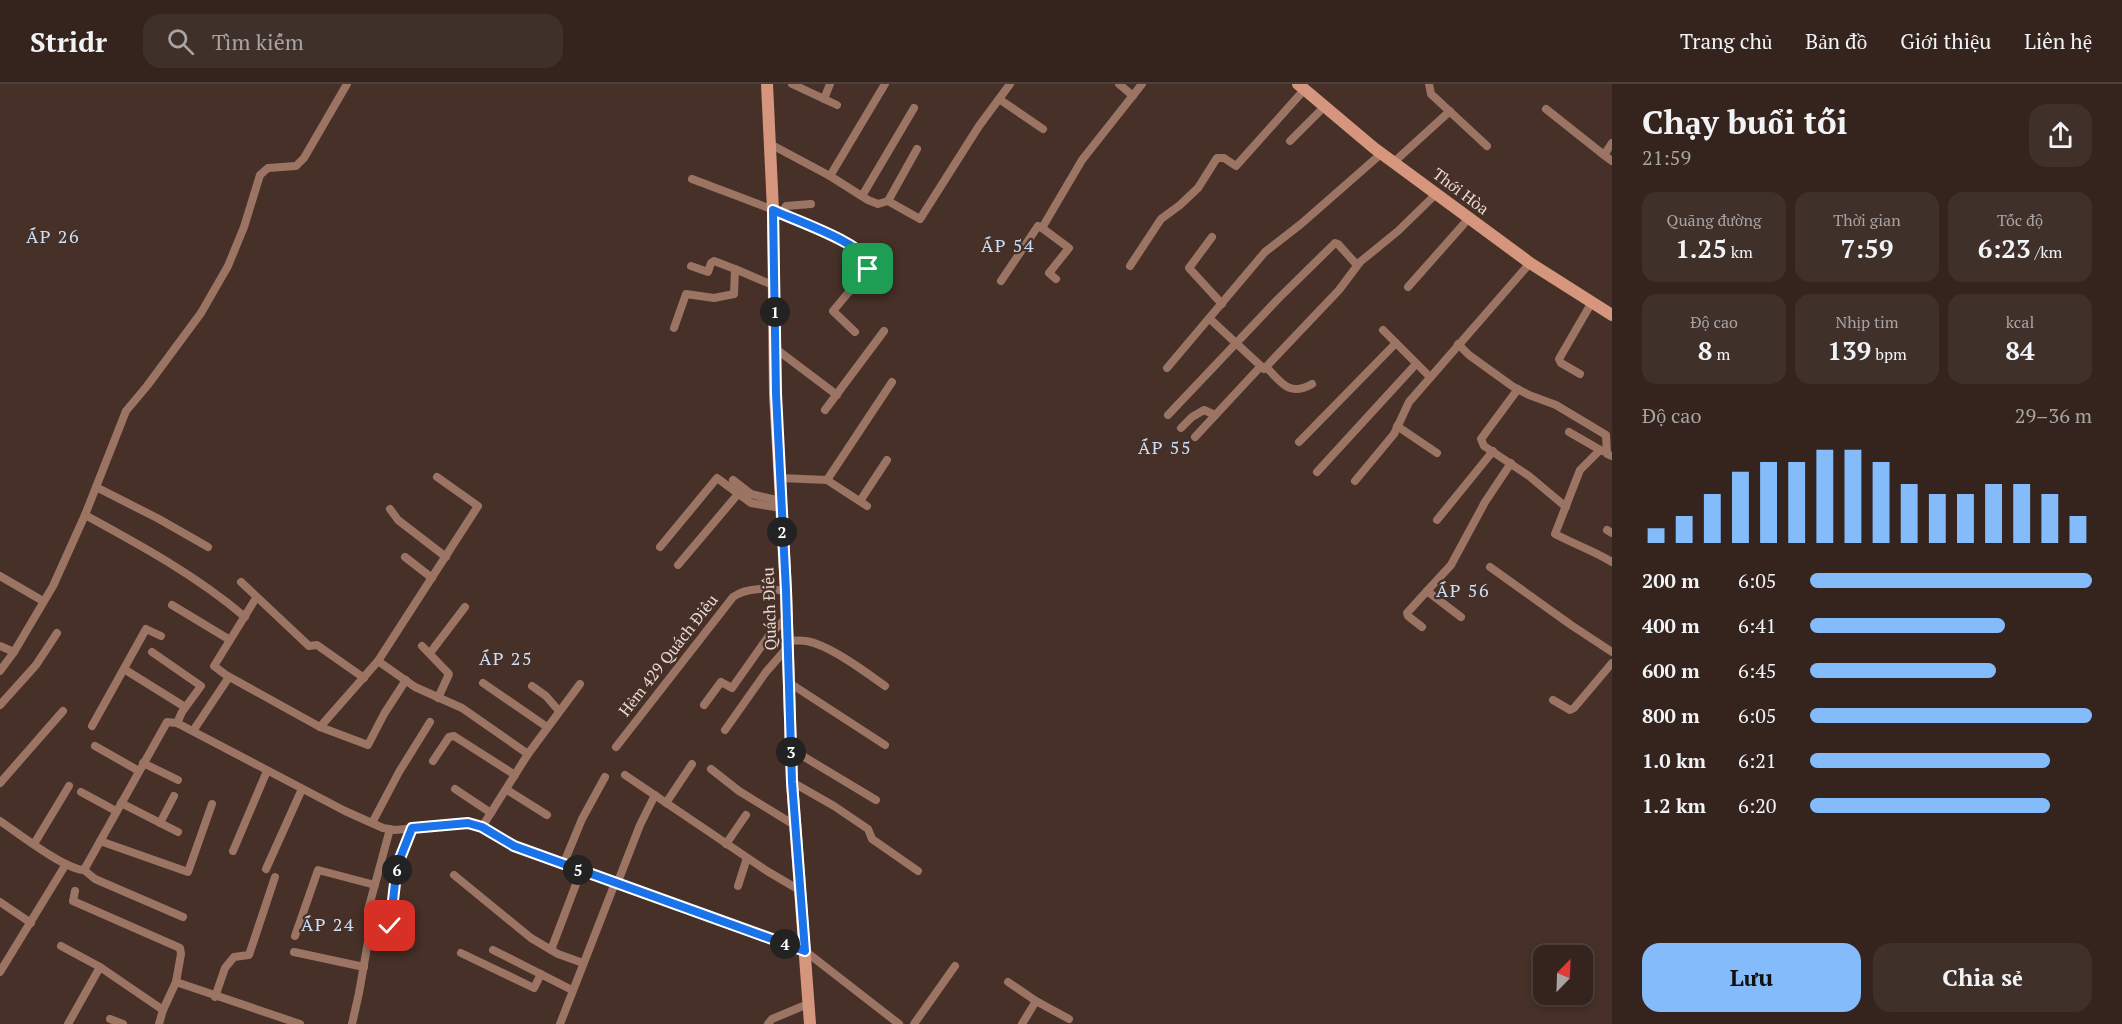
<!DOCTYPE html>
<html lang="vi">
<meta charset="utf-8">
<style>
body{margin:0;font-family:"PT Serif",serif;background:#3f302a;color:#f1f3f6;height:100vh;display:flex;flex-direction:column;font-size:22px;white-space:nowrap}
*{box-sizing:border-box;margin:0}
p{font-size:20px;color:#a9a4a4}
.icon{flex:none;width:33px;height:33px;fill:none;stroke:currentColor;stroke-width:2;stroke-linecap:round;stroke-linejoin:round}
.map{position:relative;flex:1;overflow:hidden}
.details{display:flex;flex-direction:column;background:#34241d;width:510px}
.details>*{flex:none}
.needle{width:39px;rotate:23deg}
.tools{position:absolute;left:1533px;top:861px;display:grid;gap:12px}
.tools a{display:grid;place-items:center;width:60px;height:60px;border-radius:12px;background:#34241d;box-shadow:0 3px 9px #0003,0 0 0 2px #4e413b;font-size:30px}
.pin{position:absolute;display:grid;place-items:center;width:51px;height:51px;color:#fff;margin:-26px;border-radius:12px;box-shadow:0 3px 9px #0006}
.km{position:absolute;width:30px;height:30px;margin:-15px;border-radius:50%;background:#222;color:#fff;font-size:16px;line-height:30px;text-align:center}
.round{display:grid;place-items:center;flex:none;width:63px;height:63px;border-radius:18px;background:#3f302a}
.headline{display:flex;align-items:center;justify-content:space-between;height:102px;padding:0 30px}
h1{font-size:33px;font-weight:700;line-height:45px}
.metrics{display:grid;grid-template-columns:repeat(3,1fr);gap:9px;height:102px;padding:6px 30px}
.metrics div{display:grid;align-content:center;border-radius:15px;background:#3f302a;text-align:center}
.metrics b{font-size:26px;font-weight:700}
.metrics small{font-size:16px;font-weight:400}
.metrics p{font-size:16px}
.chart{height:168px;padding:12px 30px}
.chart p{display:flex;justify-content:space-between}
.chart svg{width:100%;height:108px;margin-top:6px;stroke:#84bcfb;stroke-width:6}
.cta{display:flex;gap:12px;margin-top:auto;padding:12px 30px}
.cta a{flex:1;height:69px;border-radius:18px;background:#84bcfb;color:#111;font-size:24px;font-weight:700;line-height:69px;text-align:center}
.cta a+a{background:#3f302a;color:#f1f3f6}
ul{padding:0 30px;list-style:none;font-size:20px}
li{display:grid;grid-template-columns:96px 72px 1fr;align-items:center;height:45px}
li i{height:15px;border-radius:8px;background:#84bcfb}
header{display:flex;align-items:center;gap:36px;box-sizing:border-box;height:84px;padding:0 30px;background:#34241d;border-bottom:2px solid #4e413b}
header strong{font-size:28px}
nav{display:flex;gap:33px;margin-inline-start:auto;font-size:21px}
.search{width:420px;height:54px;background:#3f302a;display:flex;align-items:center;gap:15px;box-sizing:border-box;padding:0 21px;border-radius:18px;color:#a9a4a4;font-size:22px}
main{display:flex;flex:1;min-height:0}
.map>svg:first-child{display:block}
</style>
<header>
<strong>Stridr</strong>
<div class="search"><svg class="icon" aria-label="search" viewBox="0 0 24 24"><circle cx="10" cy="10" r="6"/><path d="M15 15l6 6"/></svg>Tìm kiếm</div>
<nav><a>Trang chủ</a><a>Bản đồ</a><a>Giới thiệu</a><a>Liên hệ</a></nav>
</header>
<main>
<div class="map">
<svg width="1612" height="940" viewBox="0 0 1612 940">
<rect width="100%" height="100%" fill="#463027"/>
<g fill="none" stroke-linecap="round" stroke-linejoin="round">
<!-- street -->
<g stroke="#9b7464" stroke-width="8">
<path d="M792,0L837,21"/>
<path d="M1119,0L1133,12"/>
<path d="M1429,0L1431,10L1487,62"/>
<path d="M824,15L830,0"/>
<path d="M999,15L1043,45"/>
<path d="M1546,25L1604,71L1612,59"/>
<path d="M1290,57L1324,23"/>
<path d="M770,60L830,92L868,116L878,120L888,117L917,65"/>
<path d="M1604,71L1612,77"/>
<path d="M1394,78L1450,27"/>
<path d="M830,92L885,0"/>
<path d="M692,95C723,107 862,155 870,180L868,185L833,227L855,248"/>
<path d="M862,112L914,24"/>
<path d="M888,117L920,135L979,42L1010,0"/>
<path d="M781,130L786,122L811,120"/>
<path d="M1042,144L1069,164L1049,189L1056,195"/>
<path d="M1212,153L1189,184L1222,220"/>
<path d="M691,182L708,188L711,179L714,177L735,185"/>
<path d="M1130,182L1161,135L1180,121L1198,104L1217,74H1224L1236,82L1304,6"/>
<path d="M1001,197L1038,142L1042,144L1082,76L1142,0"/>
<path d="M1408,203L1470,133"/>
<path d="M1210,235L1264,285L1339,206L1360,178L1398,147L1437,109"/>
<path d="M674,244L686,210L714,214L734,210L735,185L775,202"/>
<path d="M1383,246L1430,293"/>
<path d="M1458,260L1469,271L1512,302L1529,311L1556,321L1606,351L1607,370L1612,372"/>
<path d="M776,265L837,311"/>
<path d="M1266,283C1282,299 1289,313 1312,300"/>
<path d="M1167,284L1265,168L1301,140L1382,69"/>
<path d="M1580,290L1561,279L1559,275L1592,218"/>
<path d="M1518,305L1481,355L1484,362L1529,392L1566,423"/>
<path d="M825,326L884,247"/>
<path d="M1168,331L1278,215L1335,159L1338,160L1357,181"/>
<path d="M1397,342L1437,369"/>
<path d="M1181,344L1192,333L1204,326L1215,331"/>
<path d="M1569,348L1602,367"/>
<path d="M1195,353L1261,282"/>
<path d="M1299,358L1396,259"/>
<path d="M1600,366L1580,386L1555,450C1574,460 1594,467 1612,478"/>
<path d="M1317,388L1416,280"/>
<path d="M780,394L827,396L867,422"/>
<path d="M733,396L751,410L781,417"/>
<path d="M827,396L892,298"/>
<path d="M1355,397L1394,350L1409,318L1530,179"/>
<path d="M96,403L159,435L208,463"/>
<path d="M860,417L887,376"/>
<path d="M390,425L398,436L446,473"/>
<path d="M85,431C140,461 197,492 245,533"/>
<path d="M1437,436L1493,367"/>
<path d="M1607,446L1612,449"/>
<path d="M660,463L717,394L751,419L781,424"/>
<path d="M405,473L432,494"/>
<path d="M678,481L738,410"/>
<path d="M1490,483L1571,541L1612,568"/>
<path d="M0,492L43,517"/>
<path d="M241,498L309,562L317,561L364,594"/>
<path d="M256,514L214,582L226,591L320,643L368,661L384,630L406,596"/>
<path d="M172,521L230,556"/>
<path d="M1461,533L1427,507L1451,481L1485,418L1511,379"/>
<path d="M1422,543L1408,532L1407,529L1427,507"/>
<path d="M787,557C793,557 800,556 806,557C828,560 867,589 885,602"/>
<path d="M0,562L14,568"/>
<path d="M422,562L449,590L438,614"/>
<path d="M152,568L201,602L182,628L177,639"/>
<path d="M430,569L465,523"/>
<path d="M378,577L415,603L462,624L528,670"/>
<path d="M124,585L185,623"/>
<path d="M0,587L14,568L53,502L85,431L126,327L147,302L201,229L228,182L244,143L260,91L268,84L296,82L304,74L347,0"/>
<path d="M788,598L885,661"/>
<path d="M483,599L547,643"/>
<path d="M532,602L546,612L559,627"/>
<path d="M1553,616L1570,626L1574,624L1612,579"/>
<path d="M0,621L36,581L57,549"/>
<path d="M704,621L721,598L732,604L768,553L787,533"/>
<path d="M92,642L146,545L161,552"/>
<path d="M320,643L378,577L478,422L437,393"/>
<path d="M725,646L766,588L787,564"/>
<path d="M193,647L229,593"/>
<path d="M95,662L139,687"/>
<path d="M616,663L733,513C749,502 768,505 786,507"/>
<path d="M791,665L876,716"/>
<path d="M433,677L449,653L454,652L515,691"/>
<path d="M143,679L178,696"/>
<path d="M711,685L739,707L796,742"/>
<path d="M625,691L767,787L801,807"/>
<path d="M792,698L834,722L868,745L872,755L918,787"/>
<path d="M0,699L63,627"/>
<path d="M455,705L491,729"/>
<path d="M507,706L547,731"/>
<path d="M81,708L116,727"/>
<path d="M121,719L178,748"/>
<path d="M666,719L692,680"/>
<path d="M0,737C18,749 64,785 84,786L167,638L177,639L345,727L383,744L395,746L468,739L487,745L514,762L805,867L899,940"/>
<path d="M160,739L174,712"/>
<path d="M372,739L399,688L430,638"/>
<path d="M482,743L528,670L580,600"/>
<path d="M100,757L188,788L212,720"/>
<path d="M34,760L69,702"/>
<path d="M726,760L746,731"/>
<path d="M233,767L267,687"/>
<path d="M563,781L582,735L605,693"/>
<path d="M266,785L302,705"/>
<path d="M84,786L95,795L183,833"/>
<path d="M454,791L531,854L558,870L583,879"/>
<path d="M617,800L640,741L655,711"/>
<path d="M738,802L747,774"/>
<path d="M75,807L73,817L180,864L181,870L176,898"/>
<path d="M0,818L31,839"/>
<path d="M368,826L390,745"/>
<path d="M390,842L397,782L412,744"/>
<path d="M295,852L318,786L375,801"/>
<path d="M61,862L100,883L163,926L159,940"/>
<path d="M493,866L572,906"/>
<path d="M551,866L581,787"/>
<path d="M294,868L364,883"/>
<path d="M461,869L534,904L541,890"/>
<path d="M0,888L66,780"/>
<path d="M1008,898L1036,917L1069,935"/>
<path d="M215,913L225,884L234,873L249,871L275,793"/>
<path d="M163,926L176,898L300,940"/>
<path d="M110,935L123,940"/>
<path d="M68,940L100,883"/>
<path d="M352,940L359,909L370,846"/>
<path d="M560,940L615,799"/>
<path d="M768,940L772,935L808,920"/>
<path d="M914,940L955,882"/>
<path d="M1022,940L1036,917"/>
</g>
<!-- secondary -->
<g stroke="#d5967d" stroke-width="12">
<path d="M767,0L773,126L775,310L786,507L792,698L810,940"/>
<path d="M1298,0L1374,64L1530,179L1612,231"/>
</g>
</g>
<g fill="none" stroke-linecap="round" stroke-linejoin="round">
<defs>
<path id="route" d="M390,842L397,782L412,744L468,739L482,743L514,762L805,867L792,698L786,507L776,310L773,126C794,136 863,159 870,180L868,185"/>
</defs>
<!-- route casing -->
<use href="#route" stroke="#fff" stroke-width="12"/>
<!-- route -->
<use href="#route" stroke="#1a73e8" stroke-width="8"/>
</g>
<g text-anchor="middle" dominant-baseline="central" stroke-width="4.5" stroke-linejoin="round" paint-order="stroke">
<!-- street labels -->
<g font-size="16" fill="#e8d9d3" stroke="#463027">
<text transform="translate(1461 107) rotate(37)">Thới Hòa</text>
<text transform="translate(769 525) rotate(-92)">Quách Điêu</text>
<text transform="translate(668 571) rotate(-52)">Hẻm 429 Quách Điêu</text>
</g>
<!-- neighbourhood labels -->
<g font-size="18" letter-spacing="1.5" fill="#cbe0f8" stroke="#463027">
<text x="53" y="152">ẤP 26</text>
<text x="1008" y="161">ẤP 54</text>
<text x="1165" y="363">ẤP 55</text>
<text x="1463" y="506">ẤP 56</text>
<text x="506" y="574">ẤP 25</text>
<text x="328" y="840">ẤP 24</text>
</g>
</g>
</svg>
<div class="tools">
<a><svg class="needle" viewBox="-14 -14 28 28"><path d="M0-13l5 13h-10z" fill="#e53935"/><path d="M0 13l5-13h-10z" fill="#a9a4a4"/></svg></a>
</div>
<div class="pin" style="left:868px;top:185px;background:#1e9e55"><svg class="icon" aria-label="arrive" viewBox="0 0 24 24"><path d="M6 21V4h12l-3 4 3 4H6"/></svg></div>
<div class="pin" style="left:390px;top:842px;background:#d93025"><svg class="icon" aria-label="check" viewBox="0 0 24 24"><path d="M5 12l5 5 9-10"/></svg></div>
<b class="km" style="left:775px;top:228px">1</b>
<b class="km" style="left:782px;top:448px">2</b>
<b class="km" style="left:791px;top:668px">3</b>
<b class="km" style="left:785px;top:860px">4</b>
<b class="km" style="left:578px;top:786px">5</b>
<b class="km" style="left:397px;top:786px">6</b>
</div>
<section class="details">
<div class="headline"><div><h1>Chạy buổi tối</h1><p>21:59</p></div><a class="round"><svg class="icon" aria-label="share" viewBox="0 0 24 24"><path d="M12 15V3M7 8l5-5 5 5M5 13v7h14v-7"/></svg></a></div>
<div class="metrics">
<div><p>Quãng đường</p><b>1.25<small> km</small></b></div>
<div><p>Thời gian</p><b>7:59</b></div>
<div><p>Tốc độ</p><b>6:23<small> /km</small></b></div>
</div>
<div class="metrics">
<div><p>Độ cao</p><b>8<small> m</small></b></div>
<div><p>Nhịp tim</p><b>139<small> bpm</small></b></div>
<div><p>kcal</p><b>84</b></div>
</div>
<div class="chart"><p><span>Độ cao</span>29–36 m</p>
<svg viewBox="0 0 160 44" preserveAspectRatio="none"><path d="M5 44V38M15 44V33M25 44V24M35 44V15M45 44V11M55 44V11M65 44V6M75 44V6M85 44V11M95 44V20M105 44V24M115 44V24M125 44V20M135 44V20M145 44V24M155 44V33"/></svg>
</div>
<ul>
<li><b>200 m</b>6:05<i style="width:100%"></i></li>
<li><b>400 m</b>6:41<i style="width:69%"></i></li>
<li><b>600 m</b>6:45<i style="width:66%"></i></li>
<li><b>800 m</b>6:05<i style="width:100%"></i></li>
<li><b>1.0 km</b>6:21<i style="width:85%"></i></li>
<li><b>1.2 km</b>6:20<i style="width:85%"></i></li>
</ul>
<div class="cta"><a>Lưu</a><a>Chia sẻ</a></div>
</section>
</main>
